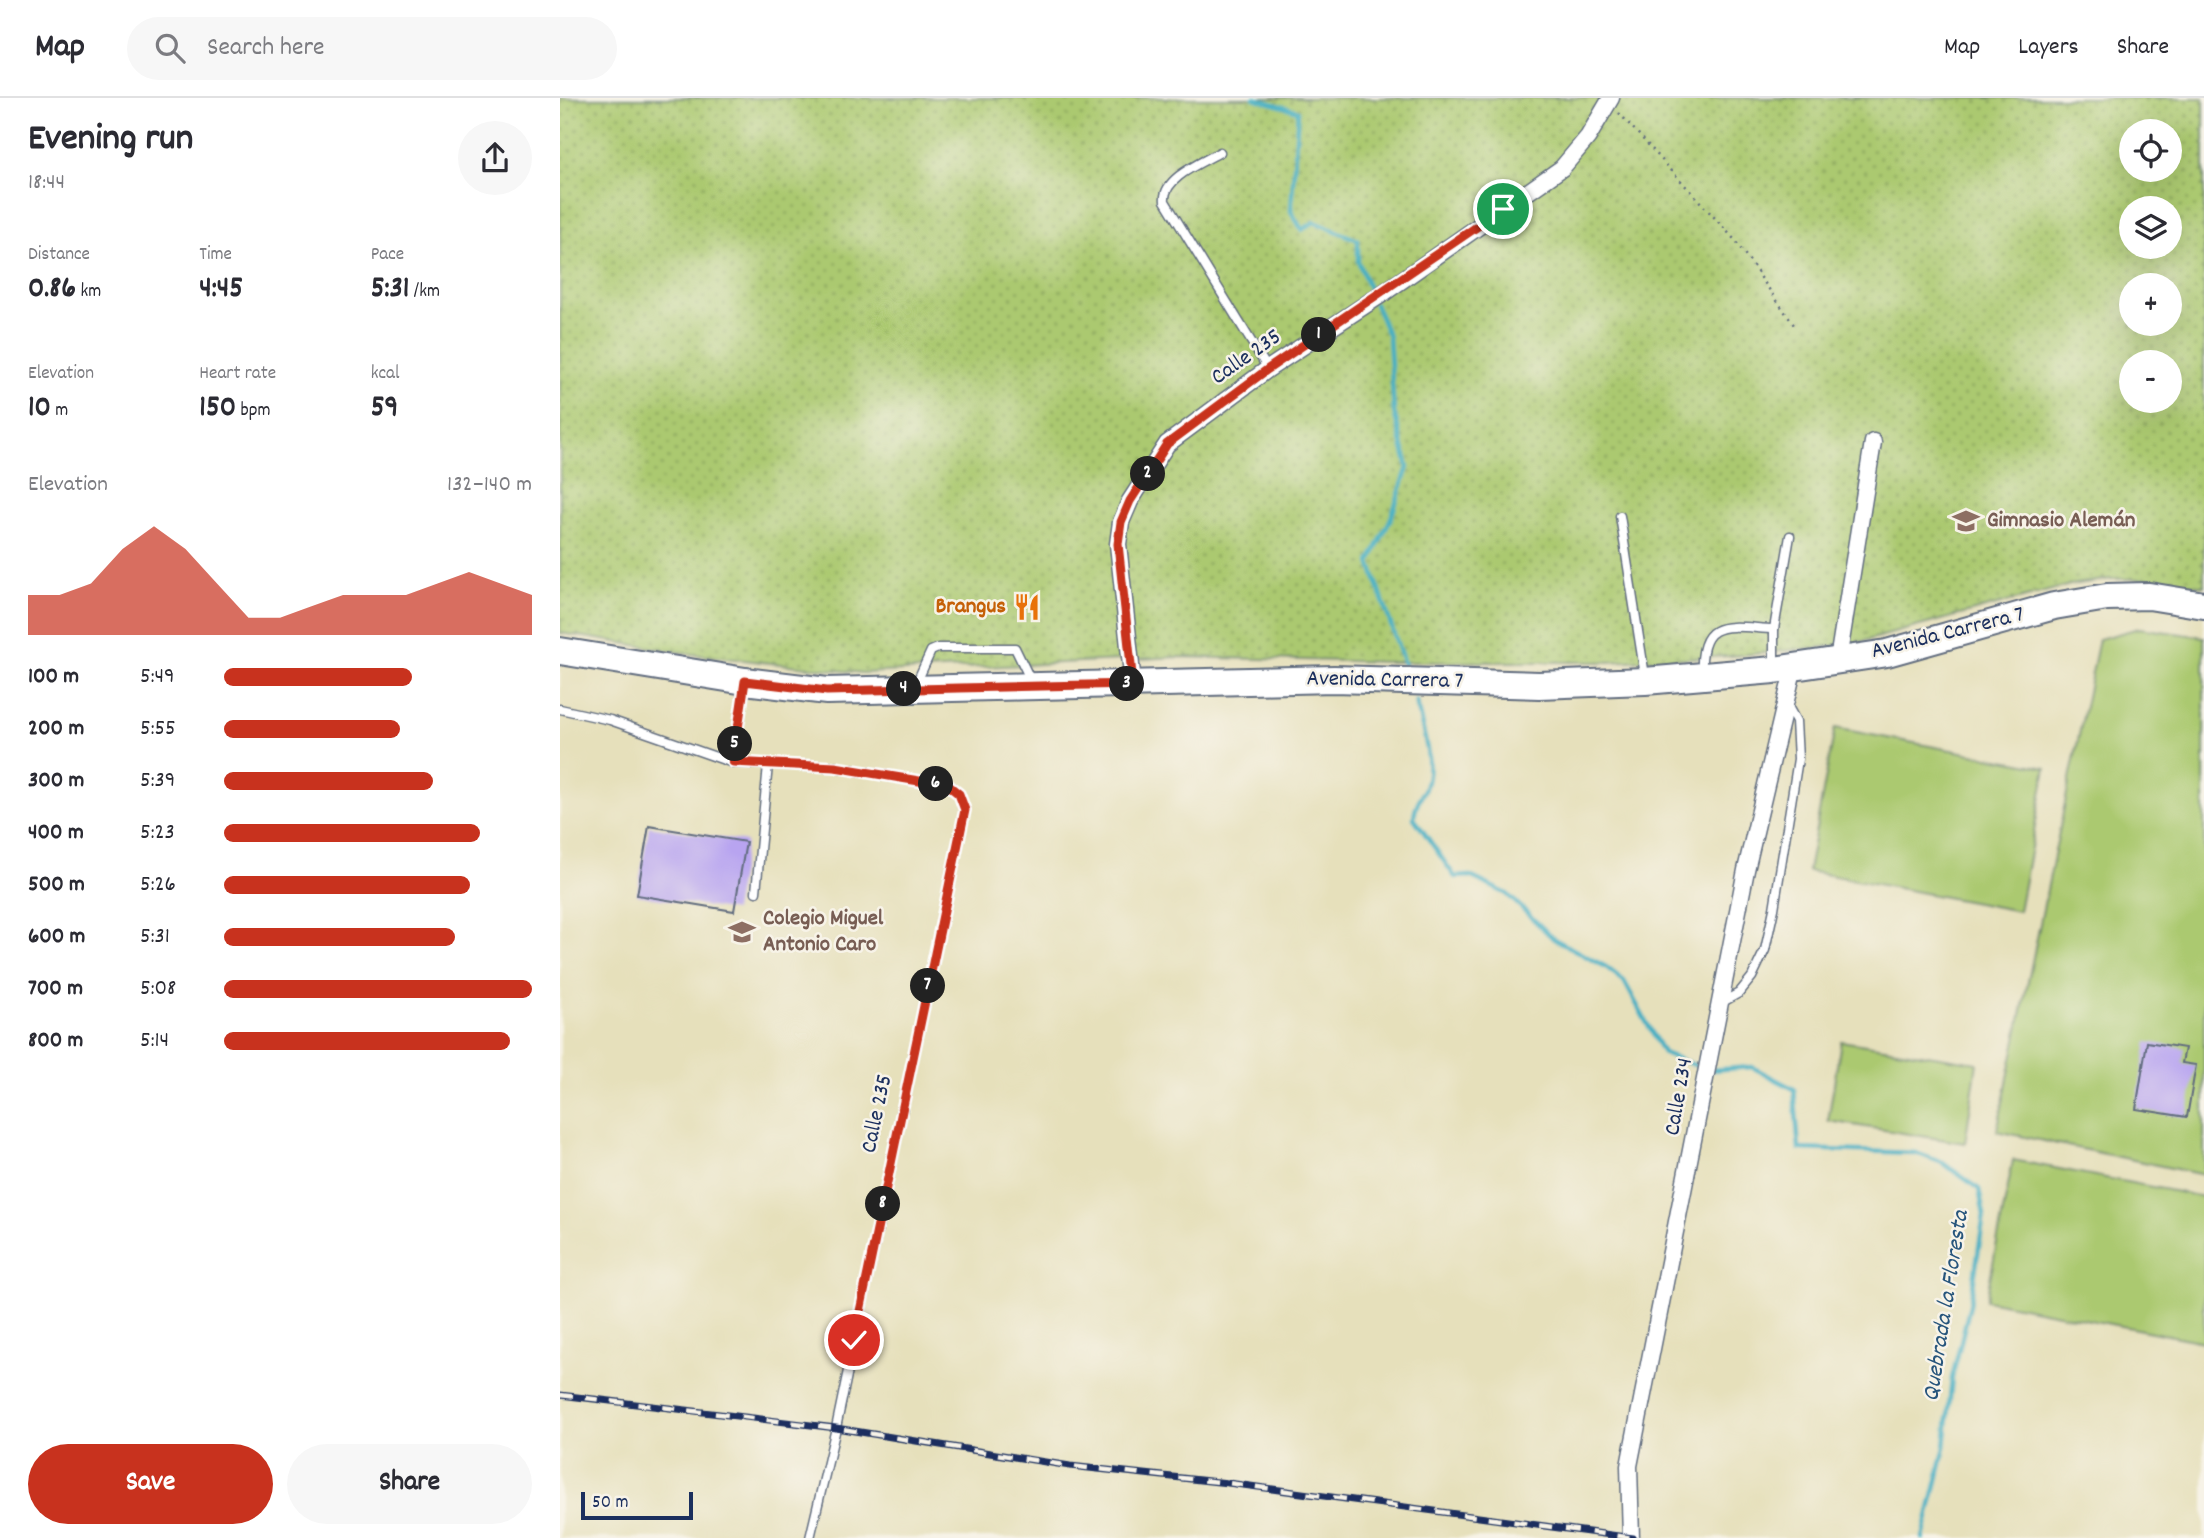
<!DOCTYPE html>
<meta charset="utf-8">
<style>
body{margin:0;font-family:Dekko,sans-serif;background:#f7f7f7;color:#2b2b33;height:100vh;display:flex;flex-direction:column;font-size:26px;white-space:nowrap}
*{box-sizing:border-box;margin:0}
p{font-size:23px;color:#7c7c81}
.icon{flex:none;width:38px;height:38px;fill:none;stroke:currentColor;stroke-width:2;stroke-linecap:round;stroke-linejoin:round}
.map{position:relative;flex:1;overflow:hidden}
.side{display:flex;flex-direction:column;background:#fff;width:560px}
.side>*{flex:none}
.buttons{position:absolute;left:1559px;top:21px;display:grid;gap:14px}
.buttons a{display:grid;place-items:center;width:63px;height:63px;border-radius:50%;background:#fff;box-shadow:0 7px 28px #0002;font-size:35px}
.scale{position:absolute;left:21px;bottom:18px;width:112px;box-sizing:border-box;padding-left:7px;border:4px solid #1b2f5e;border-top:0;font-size:19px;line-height:24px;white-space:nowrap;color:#1b2f5e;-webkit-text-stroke:5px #f7f3e8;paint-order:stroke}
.pin{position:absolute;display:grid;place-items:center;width:60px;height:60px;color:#fff;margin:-30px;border:4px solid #fff;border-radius:50%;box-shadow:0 2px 7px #0007}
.km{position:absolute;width:35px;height:35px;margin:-18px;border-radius:50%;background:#222;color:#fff;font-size:19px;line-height:35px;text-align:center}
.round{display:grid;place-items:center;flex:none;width:74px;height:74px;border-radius:37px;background:#f7f7f7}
.overview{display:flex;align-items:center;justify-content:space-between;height:119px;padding:0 28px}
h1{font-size:38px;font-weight:800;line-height:52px}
.figures{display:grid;grid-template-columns:repeat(3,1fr);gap:10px;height:119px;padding:7px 28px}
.figures div{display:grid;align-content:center}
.figures b{font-size:30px;font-weight:800}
.figures small{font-size:19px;font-weight:400}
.figures p{font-size:19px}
.chart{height:196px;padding:14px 28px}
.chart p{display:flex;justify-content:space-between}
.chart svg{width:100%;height:126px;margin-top:7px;fill:#c8321e;opacity:.7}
.primary-button{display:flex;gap:14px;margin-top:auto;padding:14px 28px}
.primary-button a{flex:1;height:80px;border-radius:42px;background:#c8321e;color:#fff;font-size:28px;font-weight:800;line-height:80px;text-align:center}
.primary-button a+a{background:#f7f7f7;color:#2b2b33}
ul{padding:0 28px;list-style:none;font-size:23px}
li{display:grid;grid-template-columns:112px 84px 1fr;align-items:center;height:52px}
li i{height:18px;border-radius:9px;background:#c8321e}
header{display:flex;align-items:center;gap:42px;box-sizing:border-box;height:98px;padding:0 35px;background:#fff;border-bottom:2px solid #e1e1e2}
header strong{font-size:33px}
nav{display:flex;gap:38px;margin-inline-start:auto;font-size:24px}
.search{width:490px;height:63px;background:#f7f7f7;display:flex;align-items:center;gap:18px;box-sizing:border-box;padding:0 24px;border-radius:38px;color:#7c7c81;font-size:26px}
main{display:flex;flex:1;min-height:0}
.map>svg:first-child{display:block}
</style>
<header>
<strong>Map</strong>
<div class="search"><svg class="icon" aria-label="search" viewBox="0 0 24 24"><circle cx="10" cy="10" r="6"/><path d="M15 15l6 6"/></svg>Search here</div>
<nav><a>Map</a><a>Layers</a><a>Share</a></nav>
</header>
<main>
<section class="side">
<div class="overview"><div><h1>Evening run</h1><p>18:44</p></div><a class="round"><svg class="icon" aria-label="share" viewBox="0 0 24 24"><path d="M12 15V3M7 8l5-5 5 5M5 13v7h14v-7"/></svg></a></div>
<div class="figures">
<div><p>Distance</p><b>0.86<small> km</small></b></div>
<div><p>Time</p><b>4:45</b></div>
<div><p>Pace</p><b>5:31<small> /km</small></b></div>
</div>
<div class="figures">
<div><p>Elevation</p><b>10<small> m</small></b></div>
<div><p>Heart rate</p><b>150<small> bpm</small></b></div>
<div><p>kcal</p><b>59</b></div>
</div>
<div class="chart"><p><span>Elevation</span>132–140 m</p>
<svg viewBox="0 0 160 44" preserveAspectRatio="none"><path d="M0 44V30L10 30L20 26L30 14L40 6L50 14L60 26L70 38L80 38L90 34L100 30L110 30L120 30L130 26L140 22L150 26L160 30V44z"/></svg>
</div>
<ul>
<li><b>100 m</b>5:49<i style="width:61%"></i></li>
<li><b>200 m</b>5:55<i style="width:57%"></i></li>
<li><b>300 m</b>5:39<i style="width:68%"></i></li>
<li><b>400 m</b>5:23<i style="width:83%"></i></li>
<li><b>500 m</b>5:26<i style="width:80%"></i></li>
<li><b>600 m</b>5:31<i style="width:75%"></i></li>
<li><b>700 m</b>5:08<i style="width:100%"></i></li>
<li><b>800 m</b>5:14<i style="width:93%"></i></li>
</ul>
<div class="primary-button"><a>Save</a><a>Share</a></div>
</section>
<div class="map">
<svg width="1644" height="1440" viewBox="0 0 1644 1440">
<defs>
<pattern id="park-dots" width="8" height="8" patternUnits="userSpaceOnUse" patternTransform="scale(1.75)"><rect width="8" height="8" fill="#abc970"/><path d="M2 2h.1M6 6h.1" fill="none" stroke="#8aa45f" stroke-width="1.8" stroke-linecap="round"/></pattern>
</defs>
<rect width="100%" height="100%" fill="#f7f3e8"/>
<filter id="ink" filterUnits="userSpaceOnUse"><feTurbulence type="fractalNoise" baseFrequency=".0143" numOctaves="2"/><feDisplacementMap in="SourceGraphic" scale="14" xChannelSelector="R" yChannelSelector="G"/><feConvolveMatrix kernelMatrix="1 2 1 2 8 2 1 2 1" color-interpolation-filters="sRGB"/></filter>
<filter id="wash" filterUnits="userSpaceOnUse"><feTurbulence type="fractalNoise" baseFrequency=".00686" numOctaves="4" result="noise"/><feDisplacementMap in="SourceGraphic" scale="28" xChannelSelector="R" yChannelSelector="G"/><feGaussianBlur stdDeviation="1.57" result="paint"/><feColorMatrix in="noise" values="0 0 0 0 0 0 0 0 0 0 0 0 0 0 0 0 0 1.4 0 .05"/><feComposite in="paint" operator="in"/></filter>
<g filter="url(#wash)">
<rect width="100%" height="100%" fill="#e6e0bb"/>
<!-- green -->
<g fill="#abc970" stroke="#637c67" stroke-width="2">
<path d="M1579,530L1644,539V1077L1437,1033L1539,541Z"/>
<path d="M1275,630L1486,670L1459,813L1248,773Z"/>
<path d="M1281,943L1417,965L1405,1045L1268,1023Z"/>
<path d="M1453,1062L1644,1099V1244L1426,1202Z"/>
</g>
<!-- park -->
<path fill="url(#park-dots)" stroke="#637c67" stroke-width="2" fill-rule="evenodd" d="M0,0H1644V488L1592,481H1551L1510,487L1293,546L1171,558L1046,564H830L618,559L303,575L138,557L0,535ZM1572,33H1610V72H1572ZM1572,110H1610V149H1572ZM1572,187H1610V226H1572ZM1572,264H1610V303H1572Z"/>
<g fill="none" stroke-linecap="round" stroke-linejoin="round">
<!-- stream -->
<g stroke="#44afc3" stroke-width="4.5">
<path d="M694,0L738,13L731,113L742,132L754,124L798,142V163L812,198"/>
<path d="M815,206L829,239L834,314L848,369L831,420L810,464L844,566"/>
<path d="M856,603C861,628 875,664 865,690C860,701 855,707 854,720L895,779L910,778L947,796L994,841L1046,869L1064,883L1103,955L1142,970"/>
<path d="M1150,972L1192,969L1234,991L1239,1051L1356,1055L1383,1065L1419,1091L1424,1117L1410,1207L1392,1280L1385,1349L1363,1440"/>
</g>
</g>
<g id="blocks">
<!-- building -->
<g fill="#b8a4f0">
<path d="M89,728L186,744L174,813L77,797Z"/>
<path d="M1587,944L1625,950L1622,965L1636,967L1627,1019L1576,1011Z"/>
</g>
</g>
</g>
<g filter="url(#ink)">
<use href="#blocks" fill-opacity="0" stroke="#626d7f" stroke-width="2"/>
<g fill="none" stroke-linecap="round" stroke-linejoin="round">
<defs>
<g id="lane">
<path d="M660,54C643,64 602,80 605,103L708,271"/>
<path d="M1060,418L1085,578"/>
<path d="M1214,531L1230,438"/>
<path d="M1142,575C1139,518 1169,529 1214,531V568"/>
<path d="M185,586L173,665L275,669L389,688L399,696L405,712L276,1330L250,1440"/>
<path d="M355,588L371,553L378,550H455L472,585"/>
<path d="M0,611L50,622L173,665"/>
<path d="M196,794L208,667"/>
<path d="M1161,905L1179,895L1192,879L1205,852L1214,811L1238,661L1236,623L1227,607"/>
</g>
<g id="street">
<path d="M1278,562L1313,344"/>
<path d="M573,586L558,446L561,424L570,403L607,346L708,271L825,194L1002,70L1028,39L1051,0"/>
<path d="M1071,1440L1069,1368L1186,772L1234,568"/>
</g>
<path id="primary" d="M0,553L185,583L267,593L774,581L979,587L1085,583L1214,572L1327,555L1494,508L1547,499L1589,498L1644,507"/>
</defs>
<!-- lane casing -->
<use href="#lane" stroke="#626d7f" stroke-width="11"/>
<!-- street casing -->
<use href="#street" stroke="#626d7f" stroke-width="19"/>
<!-- primary casing -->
<use href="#primary" stroke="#626d7f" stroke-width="30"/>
<!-- path -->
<path stroke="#626d7f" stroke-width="2.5" stroke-dasharray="2 5" stroke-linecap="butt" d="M1059,15L1174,141L1234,227"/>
<!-- lane -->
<use href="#lane" stroke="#fff" stroke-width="8"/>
<!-- street -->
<use href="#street" stroke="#fff" stroke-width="16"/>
<!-- primary -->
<use href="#primary" stroke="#fff" stroke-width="26"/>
<defs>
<path id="rail" d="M0,1297L276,1330L510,1368L668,1385L1073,1440"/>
</defs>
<!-- rail casing -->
<use href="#rail" stroke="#1b2f5e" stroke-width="7"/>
<!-- rail -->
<use href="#rail" stroke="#f7f3e8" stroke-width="4.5" stroke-dasharray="13" stroke-linecap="butt"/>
</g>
</g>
<g fill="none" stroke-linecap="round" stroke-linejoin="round" filter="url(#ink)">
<defs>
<path id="route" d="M294,1242L405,712L399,696L389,688L275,669L173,664L185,583L267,593L573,586L558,446L561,424L570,403L607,346L708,271L943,111"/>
</defs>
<!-- route casing -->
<use href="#route" stroke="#fff" stroke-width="14"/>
<!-- route -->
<use href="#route" stroke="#c8321e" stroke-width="9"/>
</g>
<!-- icons -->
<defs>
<symbol id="school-bare" viewBox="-9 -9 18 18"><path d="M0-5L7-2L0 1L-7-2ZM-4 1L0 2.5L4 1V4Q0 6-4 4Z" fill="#8d6e63" stroke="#f7f3e8" stroke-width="2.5" paint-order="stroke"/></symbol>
<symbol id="restaurant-bare" viewBox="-9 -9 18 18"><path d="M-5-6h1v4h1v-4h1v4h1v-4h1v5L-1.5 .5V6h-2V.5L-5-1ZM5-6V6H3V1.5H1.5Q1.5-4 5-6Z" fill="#e8710a" stroke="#f7f3e8" stroke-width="2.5" paint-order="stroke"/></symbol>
</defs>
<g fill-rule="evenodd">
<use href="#school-bare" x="1387" y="404" width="38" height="38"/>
<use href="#restaurant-bare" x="448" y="490" width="38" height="38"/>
<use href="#school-bare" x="163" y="815" width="38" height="38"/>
</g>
<g text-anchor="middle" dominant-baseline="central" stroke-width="5" stroke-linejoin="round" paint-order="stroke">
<!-- street labels -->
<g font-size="23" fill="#1b2f5e" stroke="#f7f3e8">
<text transform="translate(687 260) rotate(-35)">Calle 235</text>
<text transform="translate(1388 536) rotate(-14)">Avenida Carrera 7</text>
<text transform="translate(825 583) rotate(1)">Avenida Carrera 7</text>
<text transform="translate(1120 999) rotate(-80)">Calle 234</text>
<text transform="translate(318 1016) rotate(-78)">Calle 235</text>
</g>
<!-- education labels -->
<g font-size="23" font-weight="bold" fill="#785e54" stroke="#f7f3e8" text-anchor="start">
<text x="1427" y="423">Gimnasio Alemán</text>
<text x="203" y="821">Colegio Miguel<tspan x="203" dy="26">Antonio Caro</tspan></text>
</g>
<!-- food labels -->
<g font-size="23" font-weight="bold" fill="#c56008" stroke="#f7f3e8" text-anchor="end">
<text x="446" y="509">Brangus</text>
</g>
<!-- water labels -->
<g font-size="24" font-style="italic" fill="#27557c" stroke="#f7f3e8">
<text transform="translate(1387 1208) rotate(-81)">Quebrada la Floresta</text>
</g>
</g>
</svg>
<div class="buttons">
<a><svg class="icon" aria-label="locate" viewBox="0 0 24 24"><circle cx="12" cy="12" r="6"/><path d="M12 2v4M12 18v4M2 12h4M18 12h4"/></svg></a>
<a><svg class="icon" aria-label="layers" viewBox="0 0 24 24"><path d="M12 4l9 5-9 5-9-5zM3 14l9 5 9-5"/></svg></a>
<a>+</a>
<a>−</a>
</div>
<div class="scale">50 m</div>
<div class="pin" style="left:943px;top:111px;background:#1e9e55"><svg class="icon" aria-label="arrive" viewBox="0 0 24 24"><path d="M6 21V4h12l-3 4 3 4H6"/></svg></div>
<div class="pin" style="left:294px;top:1242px;background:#d93025"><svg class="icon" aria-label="check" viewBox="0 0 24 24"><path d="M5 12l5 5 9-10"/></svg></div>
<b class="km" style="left:759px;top:237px">1</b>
<b class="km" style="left:588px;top:376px">2</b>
<b class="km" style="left:567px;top:586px">3</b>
<b class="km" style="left:344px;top:591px">4</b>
<b class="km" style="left:175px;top:646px">5</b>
<b class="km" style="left:376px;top:686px">6</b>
<b class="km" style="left:368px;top:888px">7</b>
<b class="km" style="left:323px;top:1106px">8</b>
</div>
</main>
